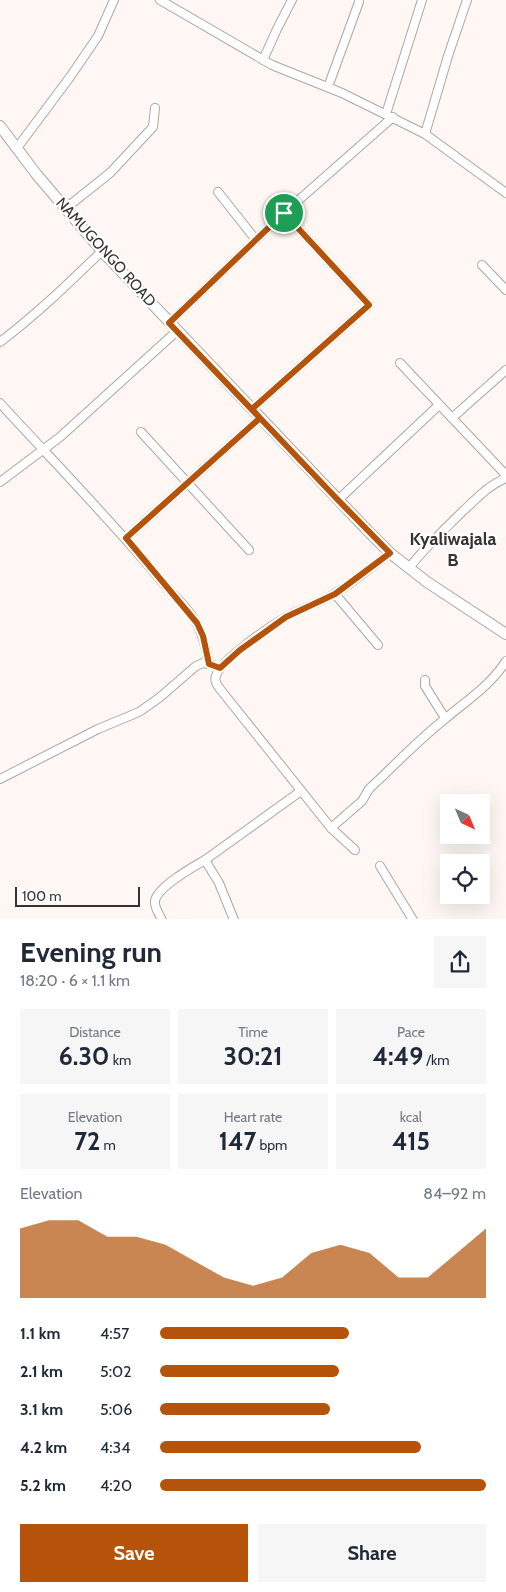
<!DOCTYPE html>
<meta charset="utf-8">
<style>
body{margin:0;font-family:Cabin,sans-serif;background:#f6f6f7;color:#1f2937;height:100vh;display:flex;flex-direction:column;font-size:19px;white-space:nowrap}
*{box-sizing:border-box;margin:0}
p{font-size:16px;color:#747a83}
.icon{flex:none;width:28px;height:28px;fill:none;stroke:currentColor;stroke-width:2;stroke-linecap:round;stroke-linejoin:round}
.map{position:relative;height:919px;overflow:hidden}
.panel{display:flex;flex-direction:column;background:#fff;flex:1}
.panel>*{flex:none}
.needle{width:32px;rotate:136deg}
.tools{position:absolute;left:440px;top:794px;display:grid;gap:10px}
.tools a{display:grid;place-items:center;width:50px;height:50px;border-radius:0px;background:#fff;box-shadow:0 5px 20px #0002;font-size:25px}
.scale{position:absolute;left:15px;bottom:12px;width:125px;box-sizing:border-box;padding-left:5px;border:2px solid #363332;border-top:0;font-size:14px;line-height:18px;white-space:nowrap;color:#363332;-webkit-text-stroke:4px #fff;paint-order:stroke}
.pin{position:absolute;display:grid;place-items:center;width:42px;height:42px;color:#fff;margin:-21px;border:2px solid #fff;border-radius:50%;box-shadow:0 1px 5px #0007}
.round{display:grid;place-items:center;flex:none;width:52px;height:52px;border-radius:0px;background:#f6f6f7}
.head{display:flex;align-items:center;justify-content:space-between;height:85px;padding:0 20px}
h1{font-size:28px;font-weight:800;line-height:38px}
.figures{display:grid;grid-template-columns:repeat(3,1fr);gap:8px;height:85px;padding:5px 20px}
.figures div{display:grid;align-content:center;border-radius:0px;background:#f6f6f7;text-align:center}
.figures b{font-size:25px;font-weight:800}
.figures small{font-size:14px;font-weight:400}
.figures p{font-size:14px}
.chart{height:140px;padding:10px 20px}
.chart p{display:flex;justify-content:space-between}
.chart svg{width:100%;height:90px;margin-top:5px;fill:#b45309;opacity:.7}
.cta{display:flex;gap:10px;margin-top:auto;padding:10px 20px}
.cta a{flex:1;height:58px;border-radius:0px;background:#b45309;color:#fff;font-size:20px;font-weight:800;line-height:58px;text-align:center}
.cta a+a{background:#f6f6f7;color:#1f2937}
ul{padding:0 20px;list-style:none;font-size:16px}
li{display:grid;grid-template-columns:80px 60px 1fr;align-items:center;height:38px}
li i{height:12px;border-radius:6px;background:#b45309}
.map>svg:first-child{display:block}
</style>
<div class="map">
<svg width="506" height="920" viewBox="0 0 506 920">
<rect width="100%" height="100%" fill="#fff7f3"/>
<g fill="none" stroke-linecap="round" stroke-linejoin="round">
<defs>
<g id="street">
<path d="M160,0L272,65L342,93L425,134L506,193"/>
<path d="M263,60L277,29L292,0"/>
<path d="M328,87L359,2"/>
<path d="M386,114L422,0"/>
<path d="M425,134L448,56L467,0"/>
<path d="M17,148L70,77L98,36L114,0"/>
<path d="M218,192L256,240"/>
<path d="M66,208L110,173L138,143L153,127L155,108"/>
<path d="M482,265L506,290"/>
<path d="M169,323L284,213L393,117"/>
<path d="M0,342C37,314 69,283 102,251"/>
<path d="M400,363L506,475"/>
<path d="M0,403C53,461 108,517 158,577C170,593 188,606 197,624C204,636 206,650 209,664"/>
<path d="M252,409L369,305L284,213"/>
<path d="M452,418L506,370"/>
<path d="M141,432L249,550"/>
<path d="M0,482L60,437L177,331"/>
<path d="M338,500L439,405"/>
<path d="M126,538L260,418"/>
<path d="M409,568C425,547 444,530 463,511C476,499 489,485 506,478"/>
<path d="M335,594L378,645"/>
<path d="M425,680V686L445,718"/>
<path d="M0,779L98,729L139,712L159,698L196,666L203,663L213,665"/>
<path d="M331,828L362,801L369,789C394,766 418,740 445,719C466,701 491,685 506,661"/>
<path d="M355,850L331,828L220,689C217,685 214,681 216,676C220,660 271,626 286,617C302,608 319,603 334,594C354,582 372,566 390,553"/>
<path d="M380,866L413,920"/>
<path d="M162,920C159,914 154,907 155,901C157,887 193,867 205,860"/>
<path d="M234,920L219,883L205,860L301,791"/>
</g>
<path id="secondary" d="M0,126L37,175L102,251L368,531L390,553L427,582L506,634"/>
</defs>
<!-- street casing -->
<use href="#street" stroke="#aea6a3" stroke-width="10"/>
<!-- secondary casing -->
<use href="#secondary" stroke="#aea6a3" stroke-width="12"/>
<!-- street -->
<use href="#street" stroke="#fff" stroke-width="8"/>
<!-- secondary -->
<use href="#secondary" stroke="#fff" stroke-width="10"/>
</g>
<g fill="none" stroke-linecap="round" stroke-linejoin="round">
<defs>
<path id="route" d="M284,213L169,323L260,418L126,538L197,623L203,636L209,664L220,668L240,650L286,617L335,594L390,553L338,500L260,418L252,409L369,305L284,213"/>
</defs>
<!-- route casing -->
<use href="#route" stroke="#fff" stroke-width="10"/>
<!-- route -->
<use href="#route" stroke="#b45309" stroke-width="6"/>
</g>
<g text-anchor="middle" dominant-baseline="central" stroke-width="4.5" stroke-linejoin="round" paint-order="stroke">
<!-- street labels -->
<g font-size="15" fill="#363332" stroke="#fff">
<text transform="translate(106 252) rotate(48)">NAMUGONGO ROAD</text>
</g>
<!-- quarter labels -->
<g font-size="18" font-weight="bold" fill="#363332" stroke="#fff">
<text x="453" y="539">Kyaliwajala<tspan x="453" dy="21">B</tspan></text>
</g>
</g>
</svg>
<div class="tools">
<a><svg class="needle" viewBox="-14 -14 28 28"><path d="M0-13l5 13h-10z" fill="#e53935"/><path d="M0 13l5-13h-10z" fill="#747a83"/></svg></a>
<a><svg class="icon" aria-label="locate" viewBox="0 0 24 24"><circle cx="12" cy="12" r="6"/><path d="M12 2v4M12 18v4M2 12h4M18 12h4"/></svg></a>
</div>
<div class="scale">100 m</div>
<div class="pin" style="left:284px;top:213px;background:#1e9e55"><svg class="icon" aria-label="arrive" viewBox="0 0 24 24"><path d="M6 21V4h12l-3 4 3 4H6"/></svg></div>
</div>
<section class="panel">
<div class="head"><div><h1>Evening run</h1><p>18:20 · 6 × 1.1 km</p></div><a class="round"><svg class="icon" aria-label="share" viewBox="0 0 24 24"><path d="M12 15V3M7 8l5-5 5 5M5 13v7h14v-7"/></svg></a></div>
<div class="figures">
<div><p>Distance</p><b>6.30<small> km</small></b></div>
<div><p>Time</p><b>30:21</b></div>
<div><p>Pace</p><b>4:49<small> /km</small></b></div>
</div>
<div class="figures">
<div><p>Elevation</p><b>72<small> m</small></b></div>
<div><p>Heart rate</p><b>147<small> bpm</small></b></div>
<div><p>kcal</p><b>415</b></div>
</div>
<div class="chart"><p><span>Elevation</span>84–92 m</p>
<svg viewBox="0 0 160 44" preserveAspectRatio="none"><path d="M0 44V10L10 6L20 6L30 14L40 14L50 18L60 26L70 34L80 38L90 34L100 22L110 18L120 22L130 34L140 34L150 22L160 10V44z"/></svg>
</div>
<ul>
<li><b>1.1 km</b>4:57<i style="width:58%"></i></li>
<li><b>2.1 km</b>5:02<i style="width:55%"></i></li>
<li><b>3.1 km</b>5:06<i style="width:52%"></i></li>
<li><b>4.2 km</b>4:34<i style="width:80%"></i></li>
<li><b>5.2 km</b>4:20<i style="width:100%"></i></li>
</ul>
<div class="cta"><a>Save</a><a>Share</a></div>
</section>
